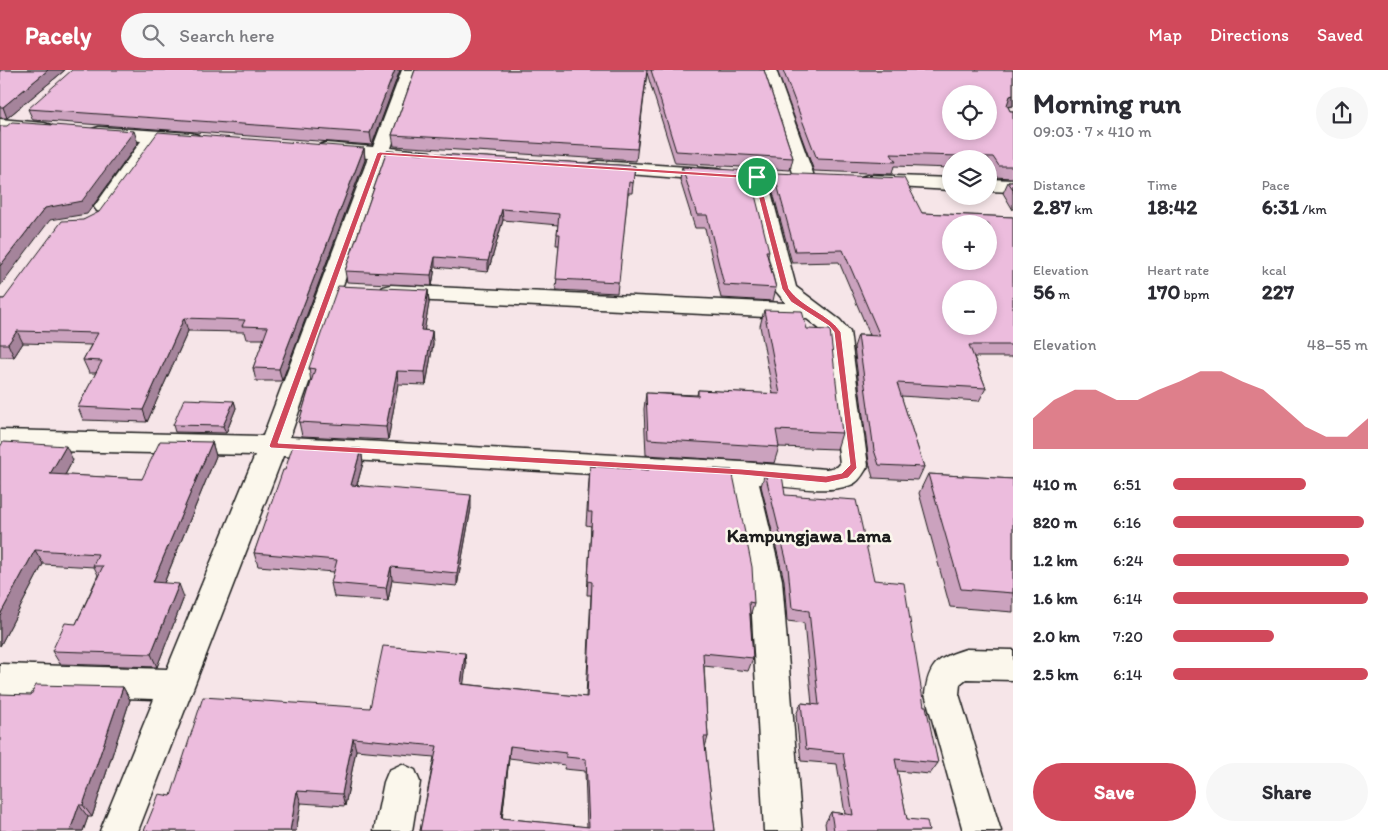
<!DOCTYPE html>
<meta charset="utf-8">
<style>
body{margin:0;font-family:Itim,sans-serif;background:#f7f7f7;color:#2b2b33;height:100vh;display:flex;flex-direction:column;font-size:19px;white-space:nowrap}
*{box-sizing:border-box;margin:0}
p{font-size:16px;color:#7c7c81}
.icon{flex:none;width:28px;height:28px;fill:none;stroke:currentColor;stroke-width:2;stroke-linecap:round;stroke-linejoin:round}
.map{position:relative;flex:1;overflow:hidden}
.side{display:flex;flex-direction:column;background:#fff;width:375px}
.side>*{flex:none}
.fabs{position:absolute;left:942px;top:15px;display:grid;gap:10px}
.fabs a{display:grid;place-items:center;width:55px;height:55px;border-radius:50%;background:#fff;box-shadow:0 2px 8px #0003;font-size:25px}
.pin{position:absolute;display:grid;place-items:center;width:42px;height:42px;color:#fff;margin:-21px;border:2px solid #fff;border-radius:50%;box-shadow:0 1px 5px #0007}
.round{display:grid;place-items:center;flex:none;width:52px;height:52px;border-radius:26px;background:#f7f7f7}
.head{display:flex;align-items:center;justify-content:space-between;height:85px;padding:0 20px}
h1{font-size:28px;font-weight:700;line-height:38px}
.figures{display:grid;grid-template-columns:repeat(3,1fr);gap:8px;height:85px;padding:5px 20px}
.figures div{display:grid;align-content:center}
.figures b{font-size:21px;font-weight:700}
.figures small{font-size:14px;font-weight:400}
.figures p{font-size:14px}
.chart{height:140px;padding:10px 20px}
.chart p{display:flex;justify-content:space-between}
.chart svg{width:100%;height:90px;margin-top:5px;fill:#d1495b;opacity:.7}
.action{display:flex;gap:10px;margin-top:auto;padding:10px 20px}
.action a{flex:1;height:58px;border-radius:30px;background:#d1495b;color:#fff;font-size:20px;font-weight:700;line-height:58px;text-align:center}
.action a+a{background:#f7f7f7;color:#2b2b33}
ul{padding:0 20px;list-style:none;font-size:16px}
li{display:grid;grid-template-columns:80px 60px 1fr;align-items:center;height:38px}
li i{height:12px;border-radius:6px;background:#d1495b}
header{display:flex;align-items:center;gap:30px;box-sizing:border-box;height:70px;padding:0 25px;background:#d1495b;color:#fff}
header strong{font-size:24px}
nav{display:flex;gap:28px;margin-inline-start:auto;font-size:18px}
.search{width:350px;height:45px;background:#f7f7f7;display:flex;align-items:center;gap:12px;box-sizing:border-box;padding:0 18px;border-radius:28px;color:#7c7c81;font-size:19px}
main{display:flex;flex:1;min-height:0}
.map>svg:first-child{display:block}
</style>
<header>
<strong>Pacely</strong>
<div class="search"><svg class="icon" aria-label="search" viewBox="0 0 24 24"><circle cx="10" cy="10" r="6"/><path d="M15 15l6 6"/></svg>Search here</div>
<nav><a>Map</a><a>Directions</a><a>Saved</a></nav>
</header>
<main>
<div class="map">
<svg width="1013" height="761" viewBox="0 0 1013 761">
<rect width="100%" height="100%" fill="#f6e5e8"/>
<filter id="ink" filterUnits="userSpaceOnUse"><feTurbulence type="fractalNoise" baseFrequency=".02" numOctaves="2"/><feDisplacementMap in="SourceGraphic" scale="10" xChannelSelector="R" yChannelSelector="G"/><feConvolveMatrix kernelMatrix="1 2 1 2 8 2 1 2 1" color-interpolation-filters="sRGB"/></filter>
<g filter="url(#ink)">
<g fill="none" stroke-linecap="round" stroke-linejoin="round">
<defs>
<g id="minor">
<path d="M402,0H418L391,78L430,82L433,86L430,90L423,92L387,89L290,367L742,392L826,399L837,397L840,394L826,264L807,249L391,229L383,227L379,222L383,217L391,215L786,233L774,219L747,107L750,103L757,101L764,103L767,107L796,217L840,250L850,262L868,396C864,402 860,411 853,414C828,425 786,416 759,414L782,510L802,761H764L750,510L730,412L283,386L138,761H100L154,629L0,624V594L167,599L255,385L0,380V360L263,366L368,88L326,85L319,83L316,79L319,75L326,73L373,77Z"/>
<path d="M760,0H776L815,109L812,113L805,115L798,113L795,109Z"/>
<path d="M0,49L44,53L51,55L53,59L51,63L44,65L0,61Z"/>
<path d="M99,57L191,63L198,65L200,69L198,73L191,75L160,73L111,141L104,143L97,141L94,137L141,71L92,67L90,63L92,59Z"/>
<path d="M598,91L717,99L724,101L727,105L724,109L717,111L591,101L588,97L591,93Z"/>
<path d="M868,105L951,108V120L861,115L858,111L861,107Z"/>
<path d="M989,109L1013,110V122L989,121Z"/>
<path d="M966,579L1013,580V610L966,609L960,614L959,624L1001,761H963L925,624C929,593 938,588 966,579Z"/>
<path d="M402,694L415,700L420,712L412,761H374L384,712L389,700Z"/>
</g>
</defs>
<!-- minor casing -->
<use href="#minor" stroke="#1c1c1c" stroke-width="3"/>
<!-- minor -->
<use href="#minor" fill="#fbf7ec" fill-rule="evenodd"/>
</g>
<!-- wall -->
<g fill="#cba2be" stroke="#1c1c1c" fill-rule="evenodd">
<path d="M0,0H65L7,48H0Z"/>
<path d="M400,0L372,75L33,50L28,39Z"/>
<path d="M415,0H764L793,88L790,100L675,93L647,3L636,91L394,76L392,65Z"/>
<path d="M777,0H1013V36L1008,37L1010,41H1013V108L994,107L989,99V89H951V98L894,96L892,104L814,101Z"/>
<path d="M364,78L365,90L282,311H256L253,298L264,269H246L244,262L188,261L147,352L83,350L78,337L96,303H89L83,290L91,275L23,273L14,287H0V229H4L83,150Z"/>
<path d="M387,81L635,96L632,123H628L617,223L556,220L559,175H556L558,155L503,150L488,202L435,197L432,216L347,212L345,201Z"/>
<path d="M682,97L769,181L768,186L776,218L773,231L721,228L705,158H695L680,110Z"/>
<path d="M774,103L922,143L1013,147V287H974L986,318L979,331L901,326L924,397L918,410L873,408L869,392L854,277L858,265H870L839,192L792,193L771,115Z"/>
<path d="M1008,112H1013V140L1003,123Z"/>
<path d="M428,220L429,233L424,260L432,261L433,274L426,315L398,314L388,370L302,366L299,352L311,312L309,298Z"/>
<path d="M764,240L807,259L842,363L837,379L779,377L774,393L646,385L644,339L646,323L697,325L698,320L773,324L760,256Z"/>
<path d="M234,331L236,338L226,363L175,362L173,355Z"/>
<path d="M212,372L216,386L164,513L184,527L157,597L60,594L52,581L76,554L98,505L94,497L43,494L0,576V377L73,390L65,405L142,409Z"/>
<path d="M361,379L363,393L357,415L471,438L457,516L392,510L388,531L334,527L331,513L334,502L258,496L254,483L285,400Z"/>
<path d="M649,395L754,533L750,546L753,588L748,601L704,596L708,667L705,677L715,761H420L434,687L356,680L345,736L301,733L296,761H144L171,726L370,638L465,583L466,596L463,614L586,627L591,525H587L591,456L586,455L590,396L648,400ZM509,688L565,695L564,699L585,701L587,757L502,748Z"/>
<path d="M765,403L785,425L874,510L924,636L938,693L930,704L897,701L907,749L929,761H826L825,753L831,742L845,744L837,694L801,691L796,645L801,633L812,634L804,553L787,551L784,510L761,416Z"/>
<path d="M928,404L1013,409V542L950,537L919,423Z"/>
<path d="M123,617L130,630L92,747H88L83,761H0L31,625Z"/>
</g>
<!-- shaded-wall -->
<g fill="#a5849b" stroke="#1c1c1c">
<path d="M48,0H65L7,48L3,37Z"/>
<path d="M395,0H400L372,75L370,63Z"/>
<path d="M1013,25V36L1005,37L1010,26Z"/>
<path d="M134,61L138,73L87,144L50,150L0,216V196L45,138Z"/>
<path d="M364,78L365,90L282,311L279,299Z"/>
<path d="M502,139L503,150L488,202V191Z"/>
<path d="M435,187V197L432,216L431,205Z"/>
<path d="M428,220L429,233L422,274L421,260Z"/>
<path d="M184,248L188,261L147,352L143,340Z"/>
<path d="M17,261L23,273L14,287L8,274Z"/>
<path d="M432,261L433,274L426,315L425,302Z"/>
<path d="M397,301L398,314L388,370L386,357Z"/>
<path d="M234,331L236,338L226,363L223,356Z"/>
<path d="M212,372L216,386L159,525L153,512Z"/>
<path d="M66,376L73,390L58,418L50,404Z"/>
<path d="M361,379L363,393L353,428L351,415Z"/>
<path d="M471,425V438L457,516V503Z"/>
<path d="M35,480L43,494L0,576V545Z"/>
<path d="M391,497L392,510L388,531L386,518Z"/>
<path d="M179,514L184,527L157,597L151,584Z"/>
<path d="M465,583L466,596L462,626L461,614Z"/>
<path d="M123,617L130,630L92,747L83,735Z"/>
<path d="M353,668L356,680L345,736L342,724Z"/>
<path d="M510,676L509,688L501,759V748Z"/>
<path d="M297,721L301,733L296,761H290Z"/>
<path d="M79,735L88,747L83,761H70Z"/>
</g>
<!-- building -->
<g fill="#ecbcdd" stroke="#1c1c1c" fill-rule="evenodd">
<path d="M0,0H48L3,37H0Z"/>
<path d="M72,0H395L370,63L28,39Z"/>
<path d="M415,0H647L637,79L392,65Z"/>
<path d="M651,0H764L793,88L676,81Z"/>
<path d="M783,0H1013V25L1010,26L1007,35L1010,41H1013V96H999L993,87L891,84L896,92L817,89ZM951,24H989V61H951Z"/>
<path d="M12,52L134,61L82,131L45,138L0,196V56H7Z"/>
<path d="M158,62L364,78L279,299L253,298L268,257L242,256L245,250L184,248L143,340L78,337L102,291L83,290L98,263L17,261L8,274H0V229H4L62,151L83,150L99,142Z"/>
<path d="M387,81L635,96L633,113L629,112L619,212L556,209L560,164H557L559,144L502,139L488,191L435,187L431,205L345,201Z"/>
<path d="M682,97L749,101L769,181H766L776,218L724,215L707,145H697Z"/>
<path d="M774,103L904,108L922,143L1013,147V275H969L986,318L897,313L924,397L879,395L874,380L858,265L880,266L843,180L795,181ZM951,154H989V191H951ZM951,219H989V256H951Z"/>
<path d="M1008,112H1013V119Z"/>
<path d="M338,216L428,220L421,260L432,261L425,302L397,301L386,357L299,352L315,299L309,298Z"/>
<path d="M764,240L802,241L807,259L830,260L842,363L776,360L779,377L648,369L646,323L698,326V320L780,324Z"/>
<path d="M184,329L234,331L223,356L173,355Z"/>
<path d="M160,371L212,372L153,512L179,514L151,584L52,581L65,553L76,554L103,496H93L98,484L35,480L0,545V377L3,372L66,376L50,404L142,409Z"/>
<path d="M293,375L361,379L351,415L471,425L457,503L391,497L386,518L331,513L337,490L254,483L283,400H285Z"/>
<path d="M649,395L732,400L752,497L754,533L749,532L753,588L703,583L708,667H704L715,761H420L437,676L353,668L342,724L297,721L290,761H144L159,724L171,726L203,627L370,638L383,576L465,583L461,614L587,627L592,512L588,511L592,442H588L590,396L649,400ZM510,676L566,683V687L586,689L589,757L501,748Z"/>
<path d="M765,403L782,405L785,425L856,430L874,510L904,513L924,636H926L938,693L895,689L907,749L927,751L929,761H834L831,742L853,745L843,683L806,679L801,633L819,635L809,541L792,538L788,497Z"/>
<path d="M928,404L1013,409V523L961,519Z"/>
<path d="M36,615L123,617L83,735H79L70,761H0V624L31,625Z"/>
</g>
</g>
<!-- route -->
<path fill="#d1495b" stroke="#fff" fill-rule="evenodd" d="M380,82L759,106L789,219C803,238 828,243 841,262L857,398L848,408L826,413L742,405L271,378L269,376L377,83ZM382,85L754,109L782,219L791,232L829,256L834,262L850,395L842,403L826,406L742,399L278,373Z"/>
<g text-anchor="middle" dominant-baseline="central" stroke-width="5" stroke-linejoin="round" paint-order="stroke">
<!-- quarter labels -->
<g font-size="19" font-weight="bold" fill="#1c1c1c" stroke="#fbf7ec">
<text x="809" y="465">Kampungjawa Lama</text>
</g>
</g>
</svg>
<div class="fabs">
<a><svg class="icon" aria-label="locate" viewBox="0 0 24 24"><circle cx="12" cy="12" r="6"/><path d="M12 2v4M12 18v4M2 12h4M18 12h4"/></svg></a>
<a><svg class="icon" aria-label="layers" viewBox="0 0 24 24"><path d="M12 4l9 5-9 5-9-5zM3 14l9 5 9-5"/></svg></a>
<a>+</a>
<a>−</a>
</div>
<div class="pin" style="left:757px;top:107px;background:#1e9e55"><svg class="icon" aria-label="arrive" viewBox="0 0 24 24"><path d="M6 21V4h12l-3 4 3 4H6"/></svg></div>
</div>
<section class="side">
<div class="head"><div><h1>Morning run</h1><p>09:03 · 7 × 410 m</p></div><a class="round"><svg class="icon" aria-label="share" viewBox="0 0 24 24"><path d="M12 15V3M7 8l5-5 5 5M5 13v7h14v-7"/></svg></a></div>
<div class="figures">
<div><p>Distance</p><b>2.87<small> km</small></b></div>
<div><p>Time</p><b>18:42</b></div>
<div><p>Pace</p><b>6:31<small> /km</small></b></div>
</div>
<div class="figures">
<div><p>Elevation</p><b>56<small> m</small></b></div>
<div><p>Heart rate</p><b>170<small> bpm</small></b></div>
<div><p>kcal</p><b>227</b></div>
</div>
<div class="chart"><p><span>Elevation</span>48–55 m</p>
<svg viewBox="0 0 160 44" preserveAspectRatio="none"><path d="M0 44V29L10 20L20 15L30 15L40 20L50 20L60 15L70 11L80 6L90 6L100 11L110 15L120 24L130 33L140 38L150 38L160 29V44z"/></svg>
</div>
<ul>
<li><b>410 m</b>6:51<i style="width:68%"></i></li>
<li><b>820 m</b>6:16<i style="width:98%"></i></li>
<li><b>1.2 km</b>6:24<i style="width:90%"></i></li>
<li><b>1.6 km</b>6:14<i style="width:100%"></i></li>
<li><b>2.0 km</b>7:20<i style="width:52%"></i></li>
<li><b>2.5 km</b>6:14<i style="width:100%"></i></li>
</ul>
<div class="action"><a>Save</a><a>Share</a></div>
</section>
</main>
